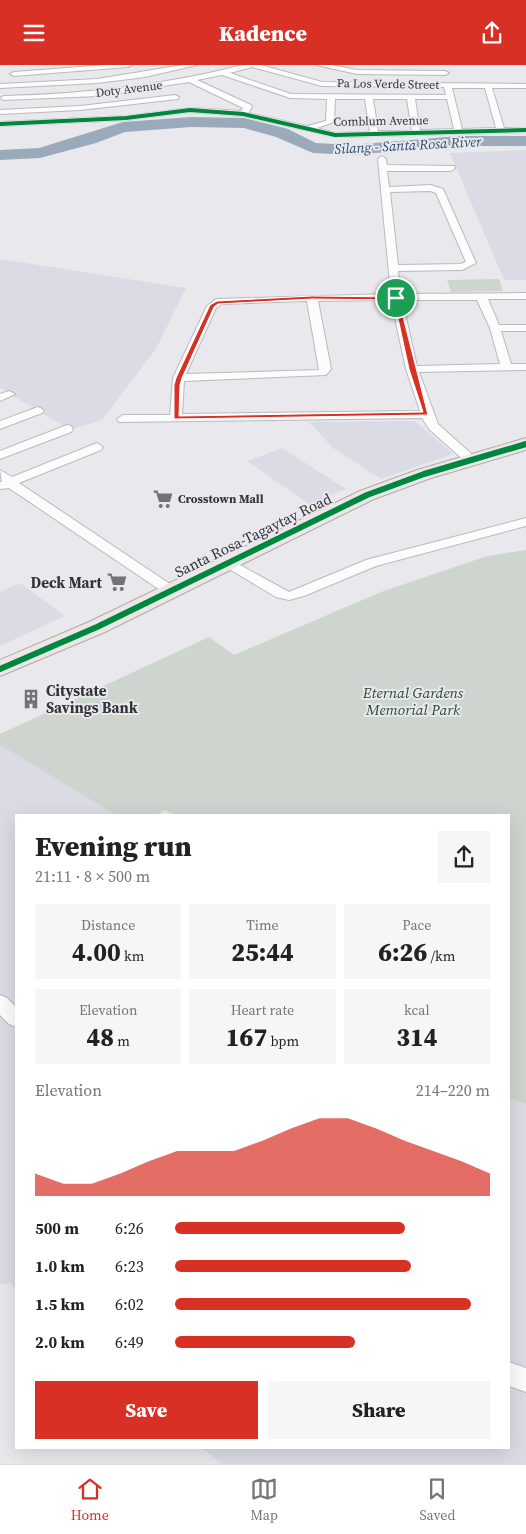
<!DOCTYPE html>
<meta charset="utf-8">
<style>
body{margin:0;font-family:"Source Serif 4",serif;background:#f6f6f6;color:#222;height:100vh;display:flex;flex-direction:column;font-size:19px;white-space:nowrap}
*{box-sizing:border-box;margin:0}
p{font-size:16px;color:#767676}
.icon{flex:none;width:28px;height:28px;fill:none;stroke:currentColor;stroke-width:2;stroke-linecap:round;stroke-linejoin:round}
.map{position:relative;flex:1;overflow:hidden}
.sheet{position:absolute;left:15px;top:749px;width:495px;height:635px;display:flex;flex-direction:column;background:#fff;border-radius:0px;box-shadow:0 5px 20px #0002}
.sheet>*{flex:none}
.pin{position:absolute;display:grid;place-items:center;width:42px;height:42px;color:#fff;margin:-21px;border:2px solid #fff;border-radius:50%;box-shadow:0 1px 5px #0007}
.round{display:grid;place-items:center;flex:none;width:52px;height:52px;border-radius:0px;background:#f6f6f6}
.summary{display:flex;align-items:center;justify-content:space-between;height:85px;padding:0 20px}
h1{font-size:28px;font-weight:800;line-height:38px}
.figures{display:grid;grid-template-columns:repeat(3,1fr);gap:8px;height:85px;padding:5px 20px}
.figures div{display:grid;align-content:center;border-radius:0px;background:#f6f6f6;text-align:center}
.figures b{font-size:25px;font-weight:800}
.figures small{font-size:14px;font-weight:400}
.figures p{font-size:14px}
.chart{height:140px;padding:10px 20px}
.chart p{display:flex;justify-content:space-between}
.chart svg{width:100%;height:90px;margin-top:5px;fill:#d93025;opacity:.7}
.action{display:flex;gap:10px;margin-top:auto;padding:10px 20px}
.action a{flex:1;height:58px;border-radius:0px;background:#d93025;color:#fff;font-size:20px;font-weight:800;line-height:58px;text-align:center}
.action a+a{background:#f6f6f6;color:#222}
ul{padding:0 20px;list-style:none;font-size:16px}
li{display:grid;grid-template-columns:80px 60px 1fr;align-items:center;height:38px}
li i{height:12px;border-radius:6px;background:#d93025}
header{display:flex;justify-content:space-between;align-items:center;height:65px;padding:0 20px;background:#d93025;color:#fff;font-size:22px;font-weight:800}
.tabs{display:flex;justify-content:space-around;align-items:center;height:70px;border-top:1px solid #e0e0e0;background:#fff;font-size:14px;color:#767676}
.tabs a{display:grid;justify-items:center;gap:2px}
.tabs .current{color:#d93025}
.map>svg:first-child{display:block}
</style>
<header><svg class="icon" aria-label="menu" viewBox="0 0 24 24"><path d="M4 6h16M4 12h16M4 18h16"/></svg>Kadence<svg class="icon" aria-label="share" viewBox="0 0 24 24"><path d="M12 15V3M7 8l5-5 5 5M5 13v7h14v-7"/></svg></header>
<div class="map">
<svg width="526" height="1399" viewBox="0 0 526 1399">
<rect width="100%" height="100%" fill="#e9e9ed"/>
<!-- built -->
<g fill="#dadbe4">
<path d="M526,85V215H504L450,88Z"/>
<path d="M0,194L186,223L156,284L102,355L70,365L0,323Z"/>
<path d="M415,356L453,389L381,414L333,383L309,357Z"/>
<path d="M282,383L346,424L309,439L247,396Z"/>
<path d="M20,518L65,551L0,581V527Z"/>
<path d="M0,680L116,750H16V1224L10,1218L0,1220Z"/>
<path d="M509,1033L526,1039V1399H221L202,1383L509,1382Z"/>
</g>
<!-- green -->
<g fill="#cdd5ce">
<path d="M499,214L503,226L451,227L447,215Z"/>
<path d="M526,485V1039L509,1033V750H176L164,745L157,750H116L0,680V669L209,572L234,590L381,527L487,491Z"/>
</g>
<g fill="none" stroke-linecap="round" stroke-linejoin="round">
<!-- river -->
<path fill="#9baabb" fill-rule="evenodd" d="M191,52L244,53L288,64L316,78L351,80L459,71H526V81H459L351,90L313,88L276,72L244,63L191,62L125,67L96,78L40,93L0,95V85L39,83L123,57Z"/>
<defs>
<g id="street">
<path d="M106,0H132L128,2L14,11L10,9L14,7Z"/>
<path d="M183,0H197L145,12L97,18L0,23V19L97,14Z"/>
<path d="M243,0H261L322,17L526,19V23H492L504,63H526V67L335,72L243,51L190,47L126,55L0,61V57L126,51L190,43L241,46L243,43L189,17L98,31L4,35L0,33L4,31C85,29 165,20 243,0ZM252,2L322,21L444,22L446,30L291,29L230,8ZM222,10L290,33L327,34L326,56L307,61L248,48L252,42L251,40L197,15ZM452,23H485L496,63L462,64ZM335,34H365L370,67L335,68L317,63L334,57ZM373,34H407L412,66H378ZM415,34H447L454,64L420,65Z"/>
<path d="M316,0H332L357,5L445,6L449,8L445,10L357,9Z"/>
<path d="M175,30L179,32L178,34L80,45L0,49V45L80,41Z"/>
<path d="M382,91L386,94L387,100L454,101L455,103L451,106H387L389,122L431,120L443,124L476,198L462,205L398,206L401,229L526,228V234H488L499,260H526V266H501L511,299H526V305L419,307L438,359L475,392L477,395L475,398H467L429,364L422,353L119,357L117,354L123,350H170L173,313L207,241L216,234L391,229L378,94ZM430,126L436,128L466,197L460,199L398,200L390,127ZM391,235L406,304L420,346L182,349L184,316L326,310L331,304L318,236ZM402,235H477L490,263L500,299L417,301ZM307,236L319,305L186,309L216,243L222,239Z"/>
<path d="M9,326L15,329L0,336V329Z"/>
<path d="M38,342L42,344L44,346L42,348L0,364V356Z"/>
<path d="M67,360L71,361L73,364L71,367L0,394V386Z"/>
<path d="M97,378L103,382L101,385L19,418L176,523L178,526L176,529H166L9,423L0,424V417H2L0,405L12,412Z"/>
<path d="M526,453V461L376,501L304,531L289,535L276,532L219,498L221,495H231L289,527L366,495Z"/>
<path d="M0,930L7,933L16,942V962L9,959L0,950Z"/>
<path d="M509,1297L526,1303V1327L509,1321Z"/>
</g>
<path id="primary" d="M526,373V385L431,413L374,434L105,567L0,611V595L89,557L360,426L417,405Z"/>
</defs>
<!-- street casing -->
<use href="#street" stroke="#bababd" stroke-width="2"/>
<!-- primary casing -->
<use href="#primary" stroke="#b4a7a7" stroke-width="2"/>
<!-- street -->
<use href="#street" fill="#fcfcfc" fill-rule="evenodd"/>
<!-- primary -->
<use href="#primary" fill="#ede6e4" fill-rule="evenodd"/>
<defs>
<path id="cycleway-far1" d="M0,59L126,53L190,45L243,49L335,70L526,65"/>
<path id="cycleway" d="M0,604L97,562L367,430L424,409L526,379"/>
</defs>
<!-- cycleway-far1 casing -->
<use href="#cycleway-far1" stroke="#e8e8ee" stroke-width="5.5"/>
<!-- cycleway casing -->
<use href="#cycleway" stroke="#e8e8ee" stroke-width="9"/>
<!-- cycleway-far1 -->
<use href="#cycleway-far1" stroke="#00873e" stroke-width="4"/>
<!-- cycleway -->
<use href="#cycleway" stroke="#00873e" stroke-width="6"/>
</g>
<!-- route -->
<path fill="#d93025" stroke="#fff" fill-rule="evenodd" d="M312,231L398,232L428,350L174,354V320L176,313L210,240L217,236ZM312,234L394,235L409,304L423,347L179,351L180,320L182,313L214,242L218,239Z"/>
<!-- icons -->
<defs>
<symbol id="supermarket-bare" viewBox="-9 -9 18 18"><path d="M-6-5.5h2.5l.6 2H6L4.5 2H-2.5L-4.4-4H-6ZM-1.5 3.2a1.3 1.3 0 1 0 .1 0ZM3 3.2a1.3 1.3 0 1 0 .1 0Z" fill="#737375" stroke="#e8e8ee" stroke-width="2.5" paint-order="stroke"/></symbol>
<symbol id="building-bare" viewBox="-9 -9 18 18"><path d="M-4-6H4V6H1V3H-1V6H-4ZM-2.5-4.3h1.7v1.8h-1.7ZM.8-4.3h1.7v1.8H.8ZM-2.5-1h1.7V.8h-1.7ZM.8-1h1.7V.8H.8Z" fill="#737375" stroke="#e8e8ee" stroke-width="2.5" paint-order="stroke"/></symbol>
</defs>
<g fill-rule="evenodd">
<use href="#supermarket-bare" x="149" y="420" width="28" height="28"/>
<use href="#supermarket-bare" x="103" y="503" width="28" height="28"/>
<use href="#building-bare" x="17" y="620" width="28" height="28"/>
</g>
<g text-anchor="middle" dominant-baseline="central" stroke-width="4" stroke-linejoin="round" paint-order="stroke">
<!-- far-street labels -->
<g font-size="12" fill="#333335" stroke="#e8e8ee">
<text transform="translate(388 19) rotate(1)">Pa Los Verde Street</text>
<text transform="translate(129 24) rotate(-7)">Doty Avenue</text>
<text transform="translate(381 56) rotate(-1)">Comblum Avenue</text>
</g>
<!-- far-poi labels -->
<g font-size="12" font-weight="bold" fill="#333335" stroke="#e8e8ee" text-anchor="start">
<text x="178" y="434">Crosstown Mall</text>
</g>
<!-- far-water labels -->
<g font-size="14" font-style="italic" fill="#2b4e71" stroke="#e8e8ee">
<text transform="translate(408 80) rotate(-3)">Silang - Santa Rosa River</text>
</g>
<!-- street labels -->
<g font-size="15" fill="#333335" stroke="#e8e8ee">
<text transform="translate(253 470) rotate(-26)">Santa Rosa-Tagaytay Road</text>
</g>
<!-- poi labels -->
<g font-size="15" font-weight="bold" fill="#333335" stroke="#e8e8ee" text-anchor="end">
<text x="102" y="517">Deck Mart</text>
<text x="46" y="625" text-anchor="start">Citystate<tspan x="46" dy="17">Savings Bank</tspan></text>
</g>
<!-- park labels -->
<g font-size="15" font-style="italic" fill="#284d2a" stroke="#e8e8ee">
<text x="413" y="627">Eternal Gardens<tspan x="413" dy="17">Memorial Park</tspan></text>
</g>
</g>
</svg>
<div class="pin" style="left:396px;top:233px;background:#1e9e55"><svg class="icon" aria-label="arrive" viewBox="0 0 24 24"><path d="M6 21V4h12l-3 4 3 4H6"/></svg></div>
<section class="sheet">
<div class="summary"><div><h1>Evening run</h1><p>21:11 · 8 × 500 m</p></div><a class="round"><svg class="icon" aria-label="share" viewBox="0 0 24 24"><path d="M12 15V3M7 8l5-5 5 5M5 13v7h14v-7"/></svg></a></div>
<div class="figures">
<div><p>Distance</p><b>4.00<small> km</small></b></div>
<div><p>Time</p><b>25:44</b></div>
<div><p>Pace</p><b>6:26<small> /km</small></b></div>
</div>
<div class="figures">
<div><p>Elevation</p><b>48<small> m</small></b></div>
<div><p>Heart rate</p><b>167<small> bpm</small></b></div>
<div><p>kcal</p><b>314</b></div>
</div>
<div class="chart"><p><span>Elevation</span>214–220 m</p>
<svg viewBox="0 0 160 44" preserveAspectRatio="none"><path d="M0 44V33L10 38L20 38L30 33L40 27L50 22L60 22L70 22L80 17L90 11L100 6L110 6L120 11L130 17L140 22L150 27L160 33V44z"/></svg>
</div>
<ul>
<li><b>500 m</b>6:26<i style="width:73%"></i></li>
<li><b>1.0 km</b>6:23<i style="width:75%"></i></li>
<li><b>1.5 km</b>6:02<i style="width:94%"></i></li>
<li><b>2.0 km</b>6:49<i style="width:57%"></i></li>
</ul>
<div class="action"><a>Save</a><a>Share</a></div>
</section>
</div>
<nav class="tabs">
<a class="current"><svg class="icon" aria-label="home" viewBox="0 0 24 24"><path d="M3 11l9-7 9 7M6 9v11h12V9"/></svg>Home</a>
<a><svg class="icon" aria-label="map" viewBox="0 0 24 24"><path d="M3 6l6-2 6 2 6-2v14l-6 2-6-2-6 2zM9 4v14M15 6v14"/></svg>Map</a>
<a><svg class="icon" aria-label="saved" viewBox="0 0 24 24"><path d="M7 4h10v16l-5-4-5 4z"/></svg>Saved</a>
</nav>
